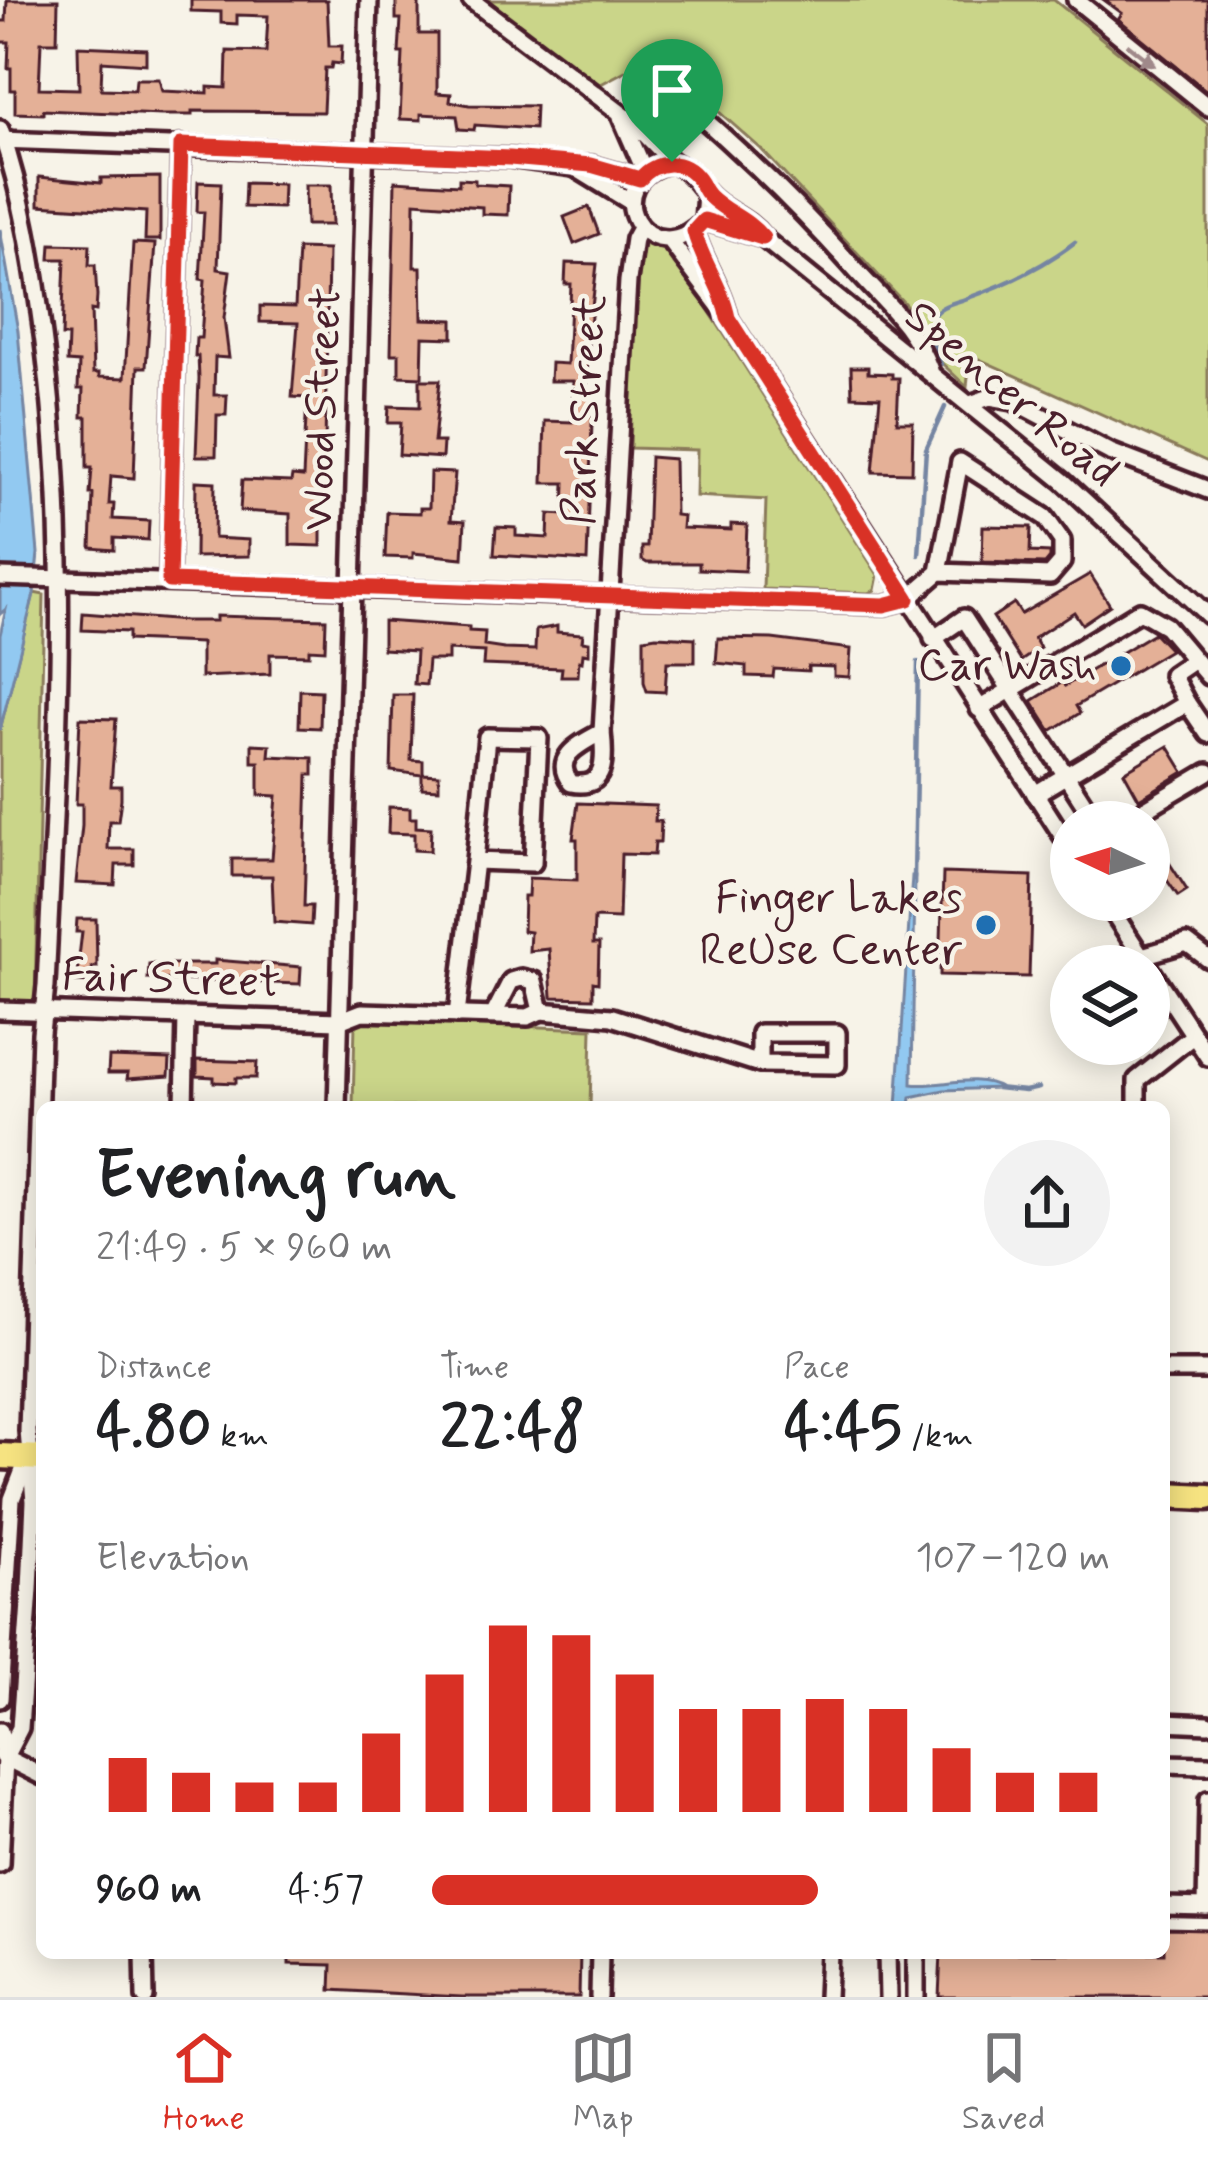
<!DOCTYPE html>
<meta charset="utf-8">
<style>
body{margin:0;font-family:Mynerve,sans-serif;background:#f2f2f2;color:#202124;height:100vh;display:flex;flex-direction:column;font-size:45px;white-space:nowrap}
*{box-sizing:border-box;margin:0}
p{font-size:39px;color:#757577}
.icon{flex:none;width:66px;height:66px;fill:none;stroke:currentColor;stroke-width:2;stroke-linecap:round;stroke-linejoin:round}
.map{position:relative;flex:1;overflow:hidden}
.details{position:absolute;left:36px;top:1101px;width:1134px;height:858px;display:flex;flex-direction:column;background:#fff;border-radius:18px;box-shadow:0 6px 30px #0003}
.details>*{flex:none}
.needle{width:78px;rotate:274deg}
.controls{position:absolute;left:1050px;top:801px;display:grid;gap:24px}
.controls a{display:grid;place-items:center;width:120px;height:120px;border-radius:50%;background:#fff;box-shadow:0 6px 30px #0003;font-size:60px}
.pin{position:absolute;display:grid;place-items:center;width:102px;height:102px;color:#fff;margin:-123px -51px;border-radius:50% 50% 50% 0;rotate:-45deg;box-shadow:0 0 12px #0007}
.pin .icon{rotate:45deg}
.round{display:grid;place-items:center;flex:none;width:126px;height:126px;border-radius:63px;background:#f2f2f2}
.head{display:flex;align-items:center;justify-content:space-between;height:204px;padding:0 60px}
h1{font-size:66px;font-weight:700;line-height:90px}
.metrics{display:grid;grid-template-columns:repeat(3,1fr);gap:18px;height:204px;padding:12px 60px}
.metrics div{display:grid;align-content:center}
.metrics b{font-size:60px;font-weight:700}
.metrics small{font-size:33px;font-weight:400}
.metrics p{font-size:33px}
.chart{height:336px;padding:24px 60px}
.chart p{display:flex;justify-content:space-between}
.chart svg{width:100%;height:216px;margin-top:12px;stroke:#d93025;stroke-width:6}
ul{padding:0 60px;list-style:none;font-size:39px}
li{display:grid;grid-template-columns:192px 144px 1fr;align-items:center;height:90px}
li i{height:30px;border-radius:15px;background:#d93025}
.tabs{display:flex;justify-content:space-around;align-items:center;height:168px;border-top:3px solid #e0e0e0;background:#fff;font-size:33px;color:#757577}
.tabs a{display:grid;justify-items:center;gap:6px}
.tabs .selected{color:#d93025}
.map>svg:first-child{display:block}
</style>
<div class="map">
<svg width="1208" height="1997" viewBox="0 0 1208 1997">
<rect width="100%" height="100%" fill="#f7f3e8"/>
<filter id="ink" filterUnits="userSpaceOnUse"><feTurbulence type="fractalNoise" baseFrequency=".00833" numOctaves="2"/><feDisplacementMap in="SourceGraphic" scale="24" xChannelSelector="R" yChannelSelector="G"/><feConvolveMatrix kernelMatrix="1 2 1 2 8 2 1 2 1" color-interpolation-filters="sRGB"/></filter>
<g filter="url(#ink)">
<!-- green -->
<g fill="#cad589" stroke="#8a7a5a" stroke-width="3">
<path d="M486,0H1054L1208,124V462L970,355L967,387L930,352L918,318L761,149L676,74L629,69L599,85Z"/>
<path d="M644,240L674,256L878,575L875,590L869,593L763,589L766,500L696,496L697,450L630,448L636,275Z"/>
<path d="M34,593L44,595L35,1002H0V730Z"/>
<path d="M364,1020L592,1029L590,1107H353L355,1023Z"/>
</g>
<!-- water -->
<g fill="#92c9f1" stroke="#7585a2" stroke-width="3">
<path d="M0,229L18,331L38,553L34,594L0,730V635L6,609L0,614Z"/>
<path d="M912,876H915L912,1084C940,1088 974,1072 1001,1088L944,1090L911,1097L910,1107H897Z"/>
</g>
<g fill="none" stroke-linecap="round" stroke-linejoin="round">
<!-- stream -->
<g stroke="#7585a2" stroke-width="4.5">
<path d="M941,364C936,350 926,333 932,318C937,306 954,303 965,299C1005,285 1042,268 1075,242"/>
<path d="M919,555L926,449L945,407"/>
<path d="M914,879L918,662"/>
<path d="M997,1088L1025,1091L1039,1088"/>
</g>
</g>
<!-- building -->
<g fill="#e4b097" stroke="#4a1f2b" stroke-width="3">
<path d="M7,0H58L57,42H41L39,88L79,89L78,46L146,49V64L102,61L101,89L135,90L136,79H159L162,91L208,93V87L226,88L227,51L266,52L268,16L237,15V24L221,23V12L191,11V0H327L329,46H342L341,64L332,63L331,68H325L323,112L192,111V115H162L43,110V114L15,113V90H11V68H8L9,42H0V21H6Z"/>
<path d="M396,0H419V34H437V93L451,94L450,101L469,105L535,106L534,129L475,125L474,130L459,129L457,116L421,114V120L400,119L403,53H399L401,19H396Z"/>
<path d="M1104,0H1208V92L1118,19L1122,13Z"/>
<path d="M39,177L101,183V178L160,177V240H145L146,212L39,205Z"/>
<path d="M459,179L475,180V184L509,186L508,215L482,214V207L415,202L414,267H421L422,319L453,320V338L423,337L422,377L399,376V354H391L395,181L459,185Z"/>
<path d="M198,182L221,183L218,269L230,271L224,318L229,358L215,357L214,395H227L226,415H217L216,456H196L199,379L198,356H195L196,338H201L205,280L200,279L204,212H197Z"/>
<path d="M245,183L283,184L282,208L244,207Z"/>
<path d="M305,185H331L332,225H306Z"/>
<path d="M589,207L599,234L574,244L564,217Z"/>
<path d="M133,243L155,244L146,367H138L134,478L111,476L109,504H114L113,519L149,521L148,540L114,538V550L91,548L93,494H90L92,468H87V417H82L83,389H78L79,363L67,362L68,336H62L65,259H50L51,244L90,245L89,265H95L97,296L96,311L91,310L93,373H99V377L125,378Z"/>
<path d="M298,249L328,250L325,449H318L316,477H321V546L290,545V514L240,511L242,480L291,482L292,476L303,477L307,398L292,397L298,323L260,322V306L295,307Z"/>
<path d="M566,263L597,264L588,342L587,394L593,395L587,561L494,555L496,527L516,528V536L548,538L549,514L564,515L565,483H543L545,421L572,422L573,381H550L551,363L567,364L571,284H565Z"/>
<path d="M851,367H868V373L892,374V378H899L897,422H913L912,473L873,472L880,397L852,396Z"/>
<path d="M420,380H440L434,442H443L442,458L399,455L401,423H388L389,406L420,407Z"/>
<path d="M650,457L674,459L675,515L683,516L682,528L731,530V524L747,525L745,571L699,569V563H647L642,560V547H647Z"/>
<path d="M430,472L455,473L451,520L465,521L463,558L413,553V558L385,557L387,512L420,513V508H429Z"/>
<path d="M196,481L215,482L214,538L249,540V556L195,557Z"/>
<path d="M983,526L1031,527L1030,552L1050,553V558L1045,564L982,562Z"/>
<path d="M1090,574L1110,605L1082,624L1074,612L1034,638L1040,648L1021,661L993,617L1014,603L1021,614Z"/>
<path d="M83,613L185,621H216V616L326,619L325,650L309,649V655L270,654V674L201,677V643L128,640V632L82,630Z"/>
<path d="M383,621L469,627V631L485,632L484,646L504,649L535,650L536,630L557,626V632L583,634L582,641L589,642V654L583,653L582,662L579,661L578,676H561L562,668L483,665L484,652L448,650V660H428L426,685L414,684L416,651L383,649Z"/>
<path d="M1154,633L1170,650L1076,706L1080,713L1051,731L1032,701L1063,682L1065,686Z"/>
<path d="M656,636L695,638V662H667L665,692L647,691L644,682V638Z"/>
<path d="M718,638L772,639L851,649L849,677L834,676V667L808,666V671L774,669L773,677L746,676V666L716,663Z"/>
<path d="M300,690L321,691L320,728L299,727Z"/>
<path d="M393,695H413L411,760L423,761V774L439,775V789L422,788V775L391,771Z"/>
<path d="M80,718L116,719L111,786H121V799L118,821H109L108,849H134V865H116L115,885L76,883L82,826V804H76Z"/>
<path d="M252,744L270,745L269,756L313,758V775H308L304,906H312L311,925L274,922L272,876H232V859H272L277,796L259,795V762H252Z"/>
<path d="M1168,746L1184,772L1139,799L1124,772Z"/>
<path d="M578,803L656,806L655,821H661L660,842H655L654,855L621,854L619,919L594,918L593,944H599L598,983L593,982V998L552,997L549,949L529,951L530,932L523,931L524,896H528L529,878L577,880V839H573Z"/>
<path d="M389,807L410,808V818H416V827L431,828L430,851L414,850V834L388,833Z"/>
<path d="M1157,844L1187,890L1178,896L1160,870L1149,877V850Z"/>
<path d="M943,873L1032,876L1029,977L940,975Z"/>
<path d="M77,919H96L97,967H92L91,983L76,982L82,932H76Z"/>
<path d="M215,960L301,967L300,984L148,979L149,964H215Z"/>
<path d="M109,1057L170,1059L169,1076L127,1079L128,1073H108Z"/>
<path d="M197,1060L257,1062L256,1078H236V1083L214,1082V1077L197,1076Z"/>
<path d="M1164,1929L1208,1930V1997H939L941,1953H1164Z"/>
<path d="M289,1953H580L579,1997H462L331,1990L332,1965L289,1964Z"/>
</g>
<g fill="none" stroke-linecap="round" stroke-linejoin="round">
<defs>
<g id="minor">
<path d="M471,0L635,124L672,162"/>
<path d="M1076,0L1208,107"/>
<path d="M663,84C731,141 794,201 852,266C884,302 913,324 930,370"/>
<path d="M621,117L645,172"/>
<path d="M0,129C23,196 34,266 43,335C72,551 56,769 46,986L41,1033L28,1431L34,1501L30,1589L20,1728L5,1757"/>
<path d="M0,140L510,158L574,167L591,165L640,179"/>
<path d="M574,167L631,202"/>
<path d="M706,194L704,220C647,280 591,180 672,162C694,173 693,179 708,195C725,213 746,216 763,238L1063,481L1208,615"/>
<path d="M704,220L760,237"/>
<path d="M694,231C702,261 722,287 728,317"/>
<path d="M670,241L728,318L1071,849"/>
<path d="M970,404L990,397L1013,401L1110,452L1208,490"/>
<path d="M0,577L884,605L908,599L939,572L1050,576L1062,562V541L1045,517L960,462L939,572"/>
<path d="M169,581L181,145"/>
<path d="M933,639L964,618L1096,822"/>
<path d="M1187,703L1172,675L1194,660"/>
<path d="M979,709L1140,611L1166,626L1208,676"/>
<path d="M602,732L628,281L634,239L640,228"/>
<path d="M602,732C605,759 607,790 571,783C551,757 580,744 602,732Z"/>
<path d="M1035,794L1187,703L1208,734"/>
<path d="M1124,822L1208,772"/>
<path d="M1105,900L1148,966"/>
<path d="M1142,956L1187,943L1208,959"/>
<path d="M1149,967L1208,1057"/>
<path d="M0,1010L339,1021L362,1012L528,1017L541,1011L534,981L521,978L511,981L493,1016"/>
<path d="M541,1011L612,1017L760,1064L837,1065V1033H760V1064"/>
<path d="M457,1015L475,861L533,863L539,738L487,737L475,861"/>
<path d="M184,1107L186,1016"/>
<path d="M337,1107L369,0"/>
<path d="M1137,1107V1080L1194,1035"/>
<path d="M1164,1370H1208"/>
<path d="M0,1699L12,1499L27,1460"/>
<path d="M1164,1722L1208,1724"/>
<path d="M0,1731L5,1757L0,1864"/>
<path d="M2,1756L42,1776"/>
<path d="M1164,1764L1208,1765"/>
<path d="M1164,1906L1208,1907"/>
<path d="M1206,1907L1208,1800"/>
<path d="M144,1953L145,1997"/>
<path d="M887,1953L888,1997"/>
<path d="M599,1997L600,1953"/>
<path d="M827,1997L829,1953"/>
<path d="M916,1997V1953"/>
</g>
<g id="highway">
<path d="M0,1456L42,1458"/>
<path d="M1164,1495L1208,1497"/>
</g>
</defs>
<!-- minor casing -->
<use href="#minor" stroke="#4a1f2b" stroke-width="24"/>
<!-- highway casing -->
<use href="#highway" stroke="#4a1f2b" stroke-width="33"/>
<!-- minor -->
<use href="#minor" stroke="#f7f3e8" stroke-width="15"/>
<!-- highway -->
<use href="#highway" stroke="#f6e381" stroke-width="24"/>
</g>
<!-- one-way arrows -->
<defs><path id="oneway-solid" d="M-6-.8H1V-3.2L6.5 0L1 3.2V.8H-6Z" transform="scale(3)"/></defs>
<use fill="#a0898a" href="#oneway-solid" transform="translate(1141 55) rotate(38)"/>
</g>
<g fill="none" stroke-linecap="round" stroke-linejoin="round" filter="url(#ink)">
<defs>
<path id="route" d="M181,145L510,158L591,165L640,179C656,160 682,158 698,179C704,187 702,189 709,196C726,213 747,218 763,238L704,220L694,231C702,262 722,287 728,318L908,599L884,605L169,581Z"/>
</defs>
<!-- route casing -->
<use href="#route" stroke="#fff" stroke-width="24"/>
<!-- route -->
<use href="#route" stroke="#d93025" stroke-width="15"/>
</g>
<!-- markers -->
<g fill="#1f6fb2" stroke="#f7f3e8" stroke-width="4.5">
<circle cx="1121" cy="666" r="12"/>
<circle cx="986" cy="925" r="12"/>
</g>
<g text-anchor="middle" dominant-baseline="central" stroke-width="9" stroke-linejoin="round" paint-order="stroke">
<!-- street labels -->
<g font-size="45" fill="#4a1f2b" stroke="#f7f3e8">
<text transform="translate(1011 395) rotate(40)">Spencer Road</text>
<text transform="translate(323 409) rotate(-88)">Wood Street</text>
<text transform="translate(586 410) rotate(-87)">Park Street</text>
<text transform="translate(171 980) rotate(2)">Fair Street</text>
</g>
<!-- poi labels -->
<g font-size="45" fill="#4a1f2b" stroke="#f7f3e8" text-anchor="end">
<text x="1097" y="666">Car Wash</text>
<text x="962" y="899">Finger Lakes<tspan x="962" dy="52">ReUse Center</tspan></text>
</g>
</g>
</svg>
<div class="controls">
<a><svg class="needle" viewBox="-14 -14 28 28"><path d="M0-13l5 13h-10z" fill="#e53935"/><path d="M0 13l5-13h-10z" fill="#757577"/></svg></a>
<a><svg class="icon" aria-label="layers" viewBox="0 0 24 24"><path d="M12 4l9 5-9 5-9-5zM3 14l9 5 9-5"/></svg></a>
</div>
<div class="pin" style="left:672px;top:162px;background:#1e9e55"><svg class="icon" aria-label="arrive" viewBox="0 0 24 24"><path d="M6 21V4h12l-3 4 3 4H6"/></svg></div>
<section class="details">
<div class="head"><div><h1>Evening run</h1><p>21:49 · 5 × 960 m</p></div><a class="round"><svg class="icon" aria-label="share" viewBox="0 0 24 24"><path d="M12 15V3M7 8l5-5 5 5M5 13v7h14v-7"/></svg></a></div>
<div class="metrics">
<div><p>Distance</p><b>4.80<small> km</small></b></div>
<div><p>Time</p><b>22:48</b></div>
<div><p>Pace</p><b>4:45<small> /km</small></b></div>
</div>
<div class="chart"><p><span>Elevation</span>107–120 m</p>
<svg viewBox="0 0 160 44" preserveAspectRatio="none"><path d="M5 44V33M15 44V36M25 44V38M35 44V38M45 44V28M55 44V16M65 44V6M75 44V8M85 44V16M95 44V23M105 44V23M115 44V21M125 44V23M135 44V31M145 44V36M155 44V36"/></svg>
</div>
<ul>
<li><b>960 m</b>4:57<i style="width:57%"></i></li>
</ul>
</section>
</div>
<nav class="tabs">
<a class="selected"><svg class="icon" aria-label="home" viewBox="0 0 24 24"><path d="M3 11l9-7 9 7M6 9v11h12V9"/></svg>Home</a>
<a><svg class="icon" aria-label="map" viewBox="0 0 24 24"><path d="M3 6l6-2 6 2 6-2v14l-6 2-6-2-6 2zM9 4v14M15 6v14"/></svg>Map</a>
<a><svg class="icon" aria-label="saved" viewBox="0 0 24 24"><path d="M7 4h10v16l-5-4-5 4z"/></svg>Saved</a>
</nav>
